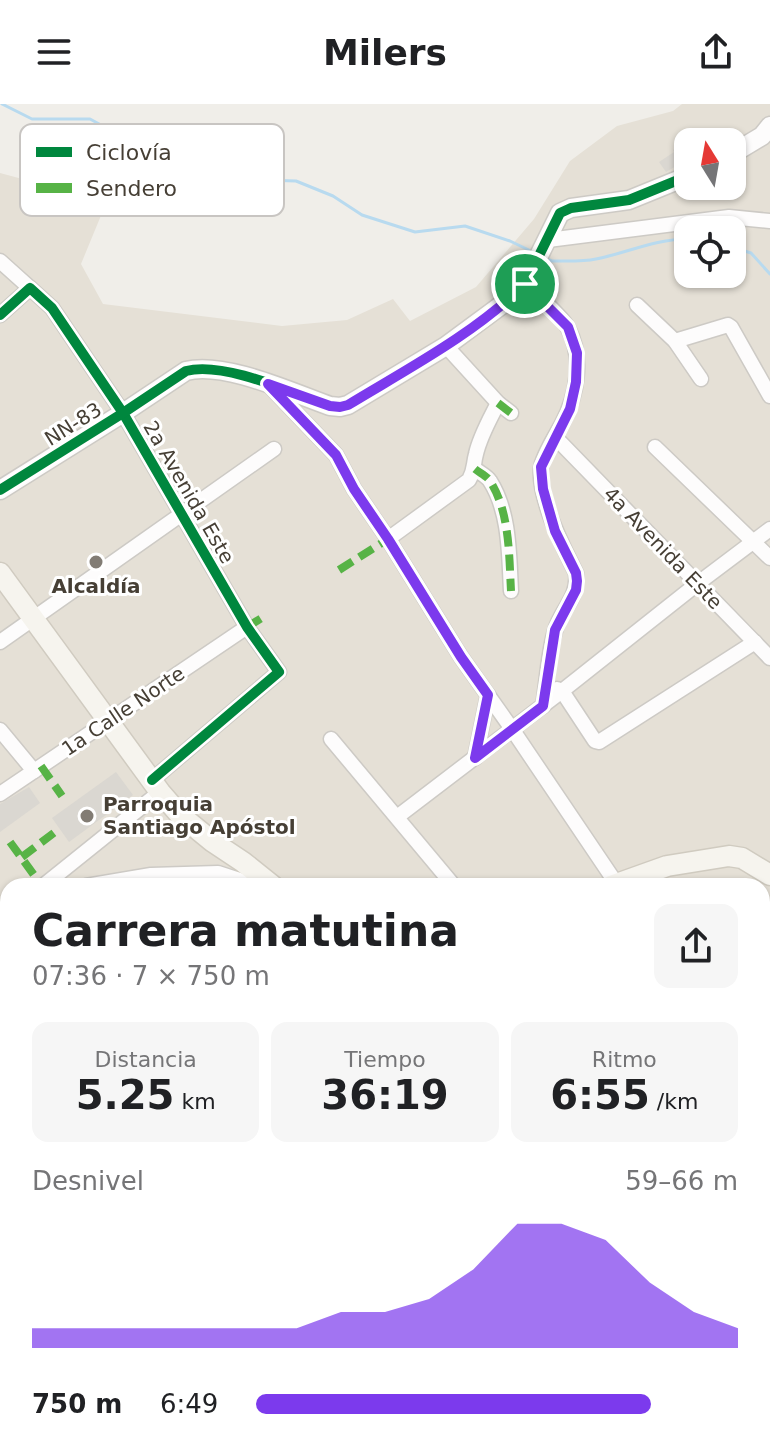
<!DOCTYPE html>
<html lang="es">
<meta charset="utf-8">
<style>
body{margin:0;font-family:"DejaVu Sans",sans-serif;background:#f6f6f6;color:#202124;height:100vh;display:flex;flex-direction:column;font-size:30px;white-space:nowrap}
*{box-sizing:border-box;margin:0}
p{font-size:26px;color:#757577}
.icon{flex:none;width:44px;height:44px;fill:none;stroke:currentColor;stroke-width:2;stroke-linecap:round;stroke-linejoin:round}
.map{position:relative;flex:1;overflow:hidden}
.details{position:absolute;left:0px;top:774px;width:770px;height:574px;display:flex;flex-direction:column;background:#fff;border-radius:24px 24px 0 0;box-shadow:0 2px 6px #0004}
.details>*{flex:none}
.needle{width:52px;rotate:349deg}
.controls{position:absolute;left:674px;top:24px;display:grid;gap:16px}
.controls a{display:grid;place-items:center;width:72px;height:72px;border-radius:16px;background:#fff;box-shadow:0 2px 6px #0004;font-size:40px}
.pin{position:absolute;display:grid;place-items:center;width:68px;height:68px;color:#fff;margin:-34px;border:4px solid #fff;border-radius:50%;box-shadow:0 2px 8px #0007}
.round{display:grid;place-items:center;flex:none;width:84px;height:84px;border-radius:16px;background:#f6f6f6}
.overview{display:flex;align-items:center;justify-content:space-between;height:136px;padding:0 32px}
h1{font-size:44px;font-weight:700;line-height:60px}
.figures{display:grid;grid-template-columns:repeat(3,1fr);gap:12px;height:136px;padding:8px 32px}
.figures div{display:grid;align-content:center;border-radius:16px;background:#f6f6f6;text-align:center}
.figures b{font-size:40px;font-weight:700}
.figures small{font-size:22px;font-weight:400}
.figures p{font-size:22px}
.chart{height:224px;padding:16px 32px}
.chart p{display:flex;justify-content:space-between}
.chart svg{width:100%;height:144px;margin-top:8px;fill:#7c3aed;opacity:.7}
ul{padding:0 32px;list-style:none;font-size:26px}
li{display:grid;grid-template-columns:128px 96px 1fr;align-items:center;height:60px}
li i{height:20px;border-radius:10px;background:#7c3aed}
header{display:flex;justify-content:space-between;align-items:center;height:104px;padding:0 32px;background:#fff;font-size:36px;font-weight:700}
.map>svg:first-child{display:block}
</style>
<header><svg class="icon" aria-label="menu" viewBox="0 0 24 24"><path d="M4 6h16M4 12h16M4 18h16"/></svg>Milers<svg class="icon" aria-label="share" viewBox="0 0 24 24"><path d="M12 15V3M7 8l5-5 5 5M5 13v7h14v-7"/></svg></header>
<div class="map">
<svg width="770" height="1347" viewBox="0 0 770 1347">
<rect width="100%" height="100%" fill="#f0eee9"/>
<!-- residential -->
<g fill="#e5e0d6" fill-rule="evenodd">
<path d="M682,0H770V1347H245L236,1340H762V782H8V1305L6,1302L0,1303V69L41,80L107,45L121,63L81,160L103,200L282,222L347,216L393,195L410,217L476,183L534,115L570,57L617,22L673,7ZM688,38H732V82H688ZM688,126H732V170H688Z"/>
<path d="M27,1340H154L134,1347H31Z"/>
</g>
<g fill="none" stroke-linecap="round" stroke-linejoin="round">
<!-- stream -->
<g stroke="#b8daef" stroke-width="3">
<path d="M2,0L32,15H90L156,51L169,65L253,79L263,76L296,77L333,92L362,111L415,128L465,122L510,137L533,148"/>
<path d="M732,143L751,149L770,170"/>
<path d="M547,155L552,157C566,157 582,158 596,155C627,149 655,135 688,135"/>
<path d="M200,1347L208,1344L217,1347"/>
</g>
</g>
<!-- building -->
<g fill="#dad7d1">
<path d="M688,36V55L666,68L659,58L674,48L673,46Z"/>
<path d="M116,668L133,691L69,738L52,714Z"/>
<path d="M29,683L40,699L0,728V700Z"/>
</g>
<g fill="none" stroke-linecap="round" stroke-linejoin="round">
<defs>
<g id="minor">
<path d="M548,136L729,113L770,117"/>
<path d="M0,157L30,184"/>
<path d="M525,180C537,191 561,211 568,224C584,254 577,291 562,320C556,331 542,353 541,364C538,394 563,443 576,469C579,494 561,505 555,527C548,550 547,578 543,602"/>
<path d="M637,201L675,237L701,275"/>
<path d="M0,211L30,184L52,204L123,309L247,523L279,568L152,676"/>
<path d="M675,237L728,221L731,223L770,292"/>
<path d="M446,242L498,299L511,309"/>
<path d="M268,280L336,351L354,385L388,435L461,553L512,625L618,782"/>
<path d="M555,333L770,554"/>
<path d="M655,343L770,454"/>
<path d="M475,365C480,369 487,372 490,377C510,408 509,452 511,487"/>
<path d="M388,435L469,376C475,365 473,361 476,350C480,332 490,315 498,299"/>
<path d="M0,538L274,345"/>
<path d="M557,585L562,587L595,637L599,638L755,538"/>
<path d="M0,626L34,667"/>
<path d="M331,635L454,782"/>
<path d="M475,654L488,591"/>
<path d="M0,690L247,523"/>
<path d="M397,713L562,587L697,480L770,425"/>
<path d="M43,782L160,688"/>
<path d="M86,782L151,771L218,769L258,782"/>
<path d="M0,817L8,811"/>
<path d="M762,911L770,902"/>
<path d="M762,972L770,980"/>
<path d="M762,1017L770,1007"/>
<path d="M0,1028L8,1023"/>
<path d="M0,1114L8,1112"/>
<path d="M0,1167L8,1180"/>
<path d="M762,1204L770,1211"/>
<path d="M0,1241L8,1238"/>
<path d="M762,1267L770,1262"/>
<path d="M762,1337L765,1347"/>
<path d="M108,1340L112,1347"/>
<path d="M558,1340L561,1347"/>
<path d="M655,1340L659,1347"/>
<path d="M584,1347L598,1340"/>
</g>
<g id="tertiary">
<path d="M732,50L762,32L770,22"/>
<path d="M0,386L123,309L186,267C224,257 293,289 330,302L340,303L348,301L446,242L507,197L525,180L560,109L571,104L629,96L688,72"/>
</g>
<g id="secondary">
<path d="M0,469L160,688L180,711L213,738L243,758L273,782"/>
<path d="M611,782L667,762L729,752L742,754L770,771"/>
<path d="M420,1340L421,1347"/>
</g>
</defs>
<!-- minor casing -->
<use href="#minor" stroke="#cdcac5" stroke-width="17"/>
<!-- tertiary casing -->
<use href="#tertiary" stroke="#cdcac5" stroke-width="21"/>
<!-- secondary casing -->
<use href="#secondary" stroke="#d0cbc0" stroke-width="23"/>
<!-- minor -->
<use href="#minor" stroke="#fdfcfc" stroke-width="14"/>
<!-- tertiary -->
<use href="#tertiary" stroke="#fdfcfc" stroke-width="18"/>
<!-- secondary -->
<use href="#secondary" stroke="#f6f4ee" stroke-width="20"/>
<!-- quiet -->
<g stroke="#57b346" stroke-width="8" stroke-dasharray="16 8" stroke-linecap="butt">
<path d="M498,299L511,309"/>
<path d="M475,365C480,369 487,372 490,377C510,408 509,452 511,487"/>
<path d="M339,466L388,435"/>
<path d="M247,523L265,512"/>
<path d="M41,662L62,692"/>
<path d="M10,738L42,782"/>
<path d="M22,753L59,725"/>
</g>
<defs>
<g id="cycleway">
<path d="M0,211L30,184L52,204L123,309L247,523L279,568L152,676"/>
<path d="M0,386L123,309L186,267C224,257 293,289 330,302L340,303L348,301L446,242L507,197L525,180L560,109L571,104L629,96L688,72"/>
</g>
</defs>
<!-- cycleway casing -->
<use href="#cycleway" stroke="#fff" stroke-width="15"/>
<!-- cycleway -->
<use href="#cycleway" stroke="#00873e" stroke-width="10"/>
</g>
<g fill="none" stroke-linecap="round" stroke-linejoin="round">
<defs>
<path id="route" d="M525,180L568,223L577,249L576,278L570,305L541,363L543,385L555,427L576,469L577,477L576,486L555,526L543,602L475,654L488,591L461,553L388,435L354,385L336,351L268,280L330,302L340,303L348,301C409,264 474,230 525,180Z"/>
</defs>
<!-- route casing -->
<use href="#route" stroke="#fff" stroke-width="16"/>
<!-- route -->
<use href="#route" stroke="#7c3aed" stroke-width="10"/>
</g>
<!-- markers -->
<g fill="#827c74" stroke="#fff" stroke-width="3">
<circle cx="96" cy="458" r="8"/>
<circle cx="87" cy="712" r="8"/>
</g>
<g text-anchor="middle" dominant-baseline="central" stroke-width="6" stroke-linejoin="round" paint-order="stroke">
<!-- street labels -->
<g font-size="20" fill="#463f35" stroke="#fff">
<text transform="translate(73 320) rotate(-32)">NN-83</text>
<text transform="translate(189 388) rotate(60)">2a Avenida Este</text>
<text transform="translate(663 444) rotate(46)">4a Avenida Este</text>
<text transform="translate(123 607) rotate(-34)">1a Calle Norte</text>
</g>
<!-- poi labels -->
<g font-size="20" font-weight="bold" fill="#463f35" stroke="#fff">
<text x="96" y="482">Alcaldía</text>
<text x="103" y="700" text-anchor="start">Parroquia<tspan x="103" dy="23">Santiago Apóstol</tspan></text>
</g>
</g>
<!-- legend -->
<rect x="20" y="20" width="264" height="92" rx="12" fill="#fff" stroke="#c8c5c2" stroke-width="2"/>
<rect x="36" y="43" width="36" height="10" fill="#00873e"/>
<rect x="36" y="79" width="36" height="10" fill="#57b346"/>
<g font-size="22" fill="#463f35">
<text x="86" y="56">Ciclovía</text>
<text x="86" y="92">Sendero</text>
</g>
</svg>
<div class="controls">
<a><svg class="needle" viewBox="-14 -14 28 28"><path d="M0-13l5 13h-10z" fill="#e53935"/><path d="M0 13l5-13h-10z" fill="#757577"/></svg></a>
<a><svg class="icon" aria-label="locate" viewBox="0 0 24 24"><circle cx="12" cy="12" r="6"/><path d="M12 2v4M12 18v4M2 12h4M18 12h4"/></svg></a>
</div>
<div class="pin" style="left:525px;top:180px;background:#1e9e55"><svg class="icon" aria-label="arrive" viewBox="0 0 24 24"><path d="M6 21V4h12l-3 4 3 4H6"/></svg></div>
<section class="details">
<div class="overview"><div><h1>Carrera matutina</h1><p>07:36 · 7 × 750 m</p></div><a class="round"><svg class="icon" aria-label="share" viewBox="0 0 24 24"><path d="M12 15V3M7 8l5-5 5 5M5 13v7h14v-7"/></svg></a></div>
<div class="figures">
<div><p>Distancia</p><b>5.25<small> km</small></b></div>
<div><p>Tiempo</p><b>36:19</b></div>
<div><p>Ritmo</p><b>6:55<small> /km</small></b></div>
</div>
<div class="chart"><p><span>Desnivel</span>59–66 m</p>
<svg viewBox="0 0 160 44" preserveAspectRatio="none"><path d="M0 44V38L10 38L20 38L30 38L40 38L50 38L60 38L70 33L80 33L90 29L100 20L110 6L120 6L130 11L140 24L150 33L160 38V44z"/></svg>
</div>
<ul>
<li><b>750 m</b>6:49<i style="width:82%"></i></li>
</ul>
</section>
</div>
